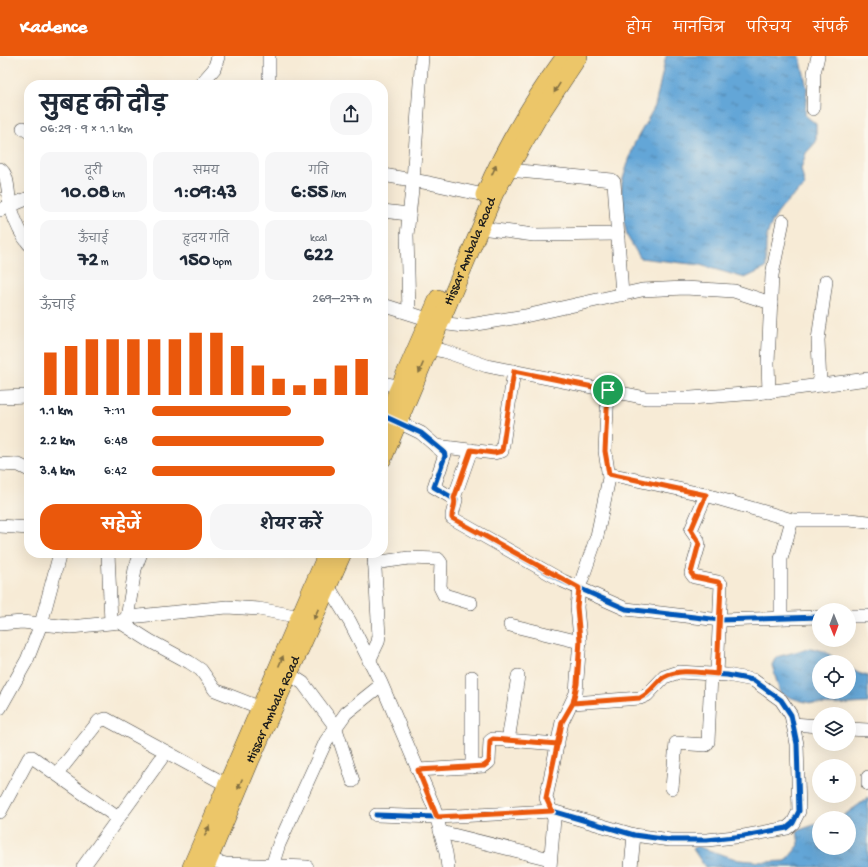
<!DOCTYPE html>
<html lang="hi">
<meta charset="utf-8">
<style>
body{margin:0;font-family:"Gochi Hand","Playpen Sans Deva",sans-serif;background:#f6f6f7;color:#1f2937;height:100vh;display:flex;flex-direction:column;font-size:15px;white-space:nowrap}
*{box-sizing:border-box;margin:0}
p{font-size:13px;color:#747a83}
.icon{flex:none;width:22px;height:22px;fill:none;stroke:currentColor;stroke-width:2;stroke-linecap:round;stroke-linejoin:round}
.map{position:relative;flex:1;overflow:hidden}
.side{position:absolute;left:24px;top:24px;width:364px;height:478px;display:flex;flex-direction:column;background:#fff;border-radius:16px;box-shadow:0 4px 16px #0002}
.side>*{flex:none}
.needle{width:26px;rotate:179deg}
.tools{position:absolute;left:812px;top:547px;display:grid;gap:8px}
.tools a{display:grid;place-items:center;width:44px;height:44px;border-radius:50%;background:#fff;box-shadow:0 4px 16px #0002;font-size:20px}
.pin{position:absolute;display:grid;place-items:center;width:34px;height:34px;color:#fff;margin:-17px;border:2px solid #fff;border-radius:50%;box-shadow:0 1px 4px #0007}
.round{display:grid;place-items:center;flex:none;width:42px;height:42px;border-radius:16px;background:#f6f6f7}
.overview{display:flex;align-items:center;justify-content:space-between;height:68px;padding:0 16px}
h1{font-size:22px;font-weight:700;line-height:30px}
.figures{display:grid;grid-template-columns:repeat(3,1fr);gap:6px;height:68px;padding:4px 16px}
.figures div{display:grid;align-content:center;border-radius:10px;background:#f6f6f7;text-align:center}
.figures b{font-size:20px;font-weight:700}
.figures small{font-size:11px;font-weight:400}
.figures p{font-size:11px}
.chart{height:112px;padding:8px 16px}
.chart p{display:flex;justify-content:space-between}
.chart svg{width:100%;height:72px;margin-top:4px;stroke:#ea580c;stroke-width:6}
.cta{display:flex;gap:8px;margin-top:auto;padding:8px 16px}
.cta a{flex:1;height:46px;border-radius:16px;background:#ea580c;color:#fff;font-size:16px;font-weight:700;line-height:46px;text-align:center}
.cta a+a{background:#f6f6f7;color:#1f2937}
ul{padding:0 16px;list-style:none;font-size:13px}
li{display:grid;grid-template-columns:64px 48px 1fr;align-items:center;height:30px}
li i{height:10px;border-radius:5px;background:#ea580c}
header{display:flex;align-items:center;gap:24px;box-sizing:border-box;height:56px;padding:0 20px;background:#ea580c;color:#fff}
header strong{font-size:19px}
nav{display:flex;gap:22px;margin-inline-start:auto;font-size:14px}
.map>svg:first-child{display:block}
</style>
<header>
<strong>Kadence</strong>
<nav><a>होम</a><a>मानचित्र</a><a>परिचय</a><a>संपर्क</a></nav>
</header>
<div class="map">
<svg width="868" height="811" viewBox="0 0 868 811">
<defs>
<pattern id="water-ripples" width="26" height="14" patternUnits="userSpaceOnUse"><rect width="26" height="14" fill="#63a6d7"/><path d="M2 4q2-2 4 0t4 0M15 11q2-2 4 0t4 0" fill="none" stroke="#5186ae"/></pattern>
</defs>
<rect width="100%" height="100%" fill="#fbf7ec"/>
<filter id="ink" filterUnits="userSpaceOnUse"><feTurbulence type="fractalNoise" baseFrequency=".025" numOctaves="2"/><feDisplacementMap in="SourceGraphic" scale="8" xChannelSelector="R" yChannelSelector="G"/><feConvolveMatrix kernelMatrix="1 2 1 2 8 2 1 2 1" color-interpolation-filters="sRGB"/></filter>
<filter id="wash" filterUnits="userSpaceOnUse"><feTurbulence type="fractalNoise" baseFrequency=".012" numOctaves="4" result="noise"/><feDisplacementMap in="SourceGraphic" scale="16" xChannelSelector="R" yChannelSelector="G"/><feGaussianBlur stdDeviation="0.9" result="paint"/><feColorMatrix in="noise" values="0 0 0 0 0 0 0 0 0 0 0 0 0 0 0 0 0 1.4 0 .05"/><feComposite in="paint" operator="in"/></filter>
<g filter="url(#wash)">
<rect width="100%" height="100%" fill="#f7ebd6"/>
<!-- water -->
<g fill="url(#water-ripples)" stroke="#40617a">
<path d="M666,0H800L807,32L805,59L816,68V86L806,97L801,113L805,130C789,143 772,159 767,180C765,189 766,202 766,212L745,222L700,209L640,202L627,180L621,150L622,126L634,88L655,50Z"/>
<path d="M811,592L824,595L841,606H819V636H849V611L858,617L868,620V647C834,649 812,652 780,637L772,609L776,601Z"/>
<path d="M868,742V811H705L693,793L696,790L739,804L765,806L786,805L799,789L797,775L819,767V792H849V762H840Z"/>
</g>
</g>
<g filter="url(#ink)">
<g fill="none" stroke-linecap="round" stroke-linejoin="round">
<defs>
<g id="minor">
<path d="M269,0V29"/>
<path d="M200,29L214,13L218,1"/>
<path d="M813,53L814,17L818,0"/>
<path d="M23,72L29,76"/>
<path d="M0,113C10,119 7,141 11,152C15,165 20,178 29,188"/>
<path d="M509,114L612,124L614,126L622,239"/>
<path d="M383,119L429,127L493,141"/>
<path d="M0,154L29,142"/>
<path d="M383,155L408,158"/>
<path d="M481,172L534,179L618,178"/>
<path d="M383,249L440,267L464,270L525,260L642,234L685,232L734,235L771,247"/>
<path d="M409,256L407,179L413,124L422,0"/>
<path d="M421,291L444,295L487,310L646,342H691L757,337L868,323"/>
<path d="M383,327L407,332"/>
<path d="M820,329L818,284L826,225"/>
<path d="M769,336L768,307L772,219L783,165"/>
<path d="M0,341L29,340"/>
<path d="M390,362L421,377L445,398L434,431L456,444L452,459V462L563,525L626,553L720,564L819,561"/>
<path d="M436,390L494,397L502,395L514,315"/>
<path d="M0,408L19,409L29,414"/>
<path d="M609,418L706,439L792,464H850L868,466"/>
<path d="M706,439L691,474L698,484L699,489L691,517L694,521L718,526L721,528L717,618"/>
<path d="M454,442L471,394"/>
<path d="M0,470L29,472"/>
<path d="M108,497L111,566"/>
<path d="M374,507L409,502L438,503L441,507L440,531L444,539L471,547"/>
<path d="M325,525L350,566L381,627L434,751L446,797L448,811"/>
<path d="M849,560H868"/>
<path d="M127,562L135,513L141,497"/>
<path d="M781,562V503L792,464"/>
<path d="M120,566L150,585L189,606L201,614L215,634L261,652"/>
<path d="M0,568L22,566L71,571L120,566L129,561L227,551L259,553L300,561"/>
<path d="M510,569L580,586"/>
<path d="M369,605L378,586L379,580L374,497"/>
<path d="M289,618L303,627L335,670L353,725"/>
<path d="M472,621V711"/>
<path d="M0,652L27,604L41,568L60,497"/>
<path d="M793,668L819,670"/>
<path d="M849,673L868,674"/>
<path d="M508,685L518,620"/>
<path d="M418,714L484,710L489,706L490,685L493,683L558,688"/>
<path d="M57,718L99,665L106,663L227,729"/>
<path d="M868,728V721"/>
<path d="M672,732L676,687L706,689L708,686L711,618"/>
<path d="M0,756L29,702L32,701L118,762"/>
<path d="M376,759L437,761L552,755L634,779L670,784H707L744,780L787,772L793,767L799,755L797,688L791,659L781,644L753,624L727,619L679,616L664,621L647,639L640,642L573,647"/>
<path d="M441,776L550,803"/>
<path d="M209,804L226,808L307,811"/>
<path d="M272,810L279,788L326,685L346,657L381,629"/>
<path d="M83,811L166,696"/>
<path d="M550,811L554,763L546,742L562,666L576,637L580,583L577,551L579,532L597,480L609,422L605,395L608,334"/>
<path d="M631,811L634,779"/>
</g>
<g id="major">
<path d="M484,139C505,89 533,44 565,0"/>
<path d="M383,368L438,242"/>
<path id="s1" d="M383,403L495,137L540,59L579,0"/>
<path d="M191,811L327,497"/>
<path id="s2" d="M206,811L250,706L343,497"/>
</g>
</defs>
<!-- minor casing -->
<use href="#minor" stroke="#3d3b38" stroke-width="14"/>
<!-- major casing -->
<use href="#major" stroke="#3d3b38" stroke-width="18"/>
<!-- minor -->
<use href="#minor" stroke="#fff" stroke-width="13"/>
<!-- major -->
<use href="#major" stroke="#ecc669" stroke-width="17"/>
<defs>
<g id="cycleway">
<path d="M386,361L421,377L444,396L445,400L434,431L456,444L452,459V462L563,525L626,553L720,564L819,561"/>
<path d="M376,759L437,761L552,755L634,779L670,784H707L744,780L787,772L793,767L799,755L797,688L791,659L781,644L753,624L727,619L679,616L664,621L647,639L640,642L573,647"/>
</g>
</defs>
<!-- cycleway casing -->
<use href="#cycleway" stroke="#fbf7ec" stroke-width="8"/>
<!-- cycleway -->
<use href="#cycleway" stroke="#0057b8" stroke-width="5"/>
</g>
<!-- one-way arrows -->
<defs><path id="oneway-solid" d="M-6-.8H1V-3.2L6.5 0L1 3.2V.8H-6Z"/></defs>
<g fill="#847142">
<use href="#oneway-solid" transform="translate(557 32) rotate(122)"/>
<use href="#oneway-solid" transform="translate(494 114) rotate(-66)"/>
<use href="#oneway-solid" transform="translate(421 312) rotate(113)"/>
<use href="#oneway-solid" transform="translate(316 558) rotate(114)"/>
<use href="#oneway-solid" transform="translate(281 605) rotate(-67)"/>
<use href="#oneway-solid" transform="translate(240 728) rotate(113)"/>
<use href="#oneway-solid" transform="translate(207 775) rotate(-66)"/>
</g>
</g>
<g fill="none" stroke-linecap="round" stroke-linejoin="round" filter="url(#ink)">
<defs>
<path id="route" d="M608,334L514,315L502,395L494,397L471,394L454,442C457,449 451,455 452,462L579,532L577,551L580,584L577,628L573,647L562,666L558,688L493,683L490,685L489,706L484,710L418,714L437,761L552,755L546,742L562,666L573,647L640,642C651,637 655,627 664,621C679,612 701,617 717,618L721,528L718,526L694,521L691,517L699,487L691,474L706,439L609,418L605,395L608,334"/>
</defs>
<!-- route casing -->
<use href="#route" stroke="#fff" stroke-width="8"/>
<!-- route -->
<use href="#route" stroke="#ea580c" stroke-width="5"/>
</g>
<g text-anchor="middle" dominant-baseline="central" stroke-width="3" stroke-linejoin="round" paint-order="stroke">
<!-- street labels -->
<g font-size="14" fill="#1c1c1c" stroke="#fbf7ec">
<text stroke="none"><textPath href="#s1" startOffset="225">Hissar Ambala Road</textPath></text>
<text stroke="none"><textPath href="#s2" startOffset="171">Hissar Ambala Road</textPath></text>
</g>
</g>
</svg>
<div class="tools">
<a><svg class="needle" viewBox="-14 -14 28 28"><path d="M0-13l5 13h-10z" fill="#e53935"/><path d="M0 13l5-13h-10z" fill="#747a83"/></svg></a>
<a><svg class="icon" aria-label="locate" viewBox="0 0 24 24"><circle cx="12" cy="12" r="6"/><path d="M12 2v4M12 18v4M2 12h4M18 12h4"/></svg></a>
<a><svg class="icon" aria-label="layers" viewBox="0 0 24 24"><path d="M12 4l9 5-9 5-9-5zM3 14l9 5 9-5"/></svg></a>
<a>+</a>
<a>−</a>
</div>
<div class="pin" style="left:608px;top:334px;background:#1e9e55"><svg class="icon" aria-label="arrive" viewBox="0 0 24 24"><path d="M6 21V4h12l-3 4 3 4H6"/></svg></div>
<section class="side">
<div class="overview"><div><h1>सुबह की दौड़</h1><p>06:29 · 9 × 1.1 km</p></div><a class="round"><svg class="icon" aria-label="share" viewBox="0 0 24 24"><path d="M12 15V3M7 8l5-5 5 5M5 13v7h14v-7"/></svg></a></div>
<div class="figures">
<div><p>दूरी</p><b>10.08<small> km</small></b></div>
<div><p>समय</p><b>1:09:43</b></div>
<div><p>गति</p><b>6:55<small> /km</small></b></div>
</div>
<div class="figures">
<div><p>ऊँचाई</p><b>72<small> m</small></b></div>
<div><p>हृदय गति</p><b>150<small> bpm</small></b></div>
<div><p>kcal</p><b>622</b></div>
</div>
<div class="chart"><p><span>ऊँचाई</span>269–277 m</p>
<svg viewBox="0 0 160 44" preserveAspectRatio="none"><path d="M5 44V18M15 44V14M25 44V10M35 44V10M45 44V10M55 44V10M65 44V10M75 44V6M85 44V6M95 44V14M105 44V26M115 44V34M125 44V38M135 44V34M145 44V26M155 44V22"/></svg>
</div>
<ul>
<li><b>1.1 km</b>7:11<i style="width:63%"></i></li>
<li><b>2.2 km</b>6:48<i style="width:78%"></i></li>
<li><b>3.4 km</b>6:42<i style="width:83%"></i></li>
</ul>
<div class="cta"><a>सहेजें</a><a>शेयर करें</a></div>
</section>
</div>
